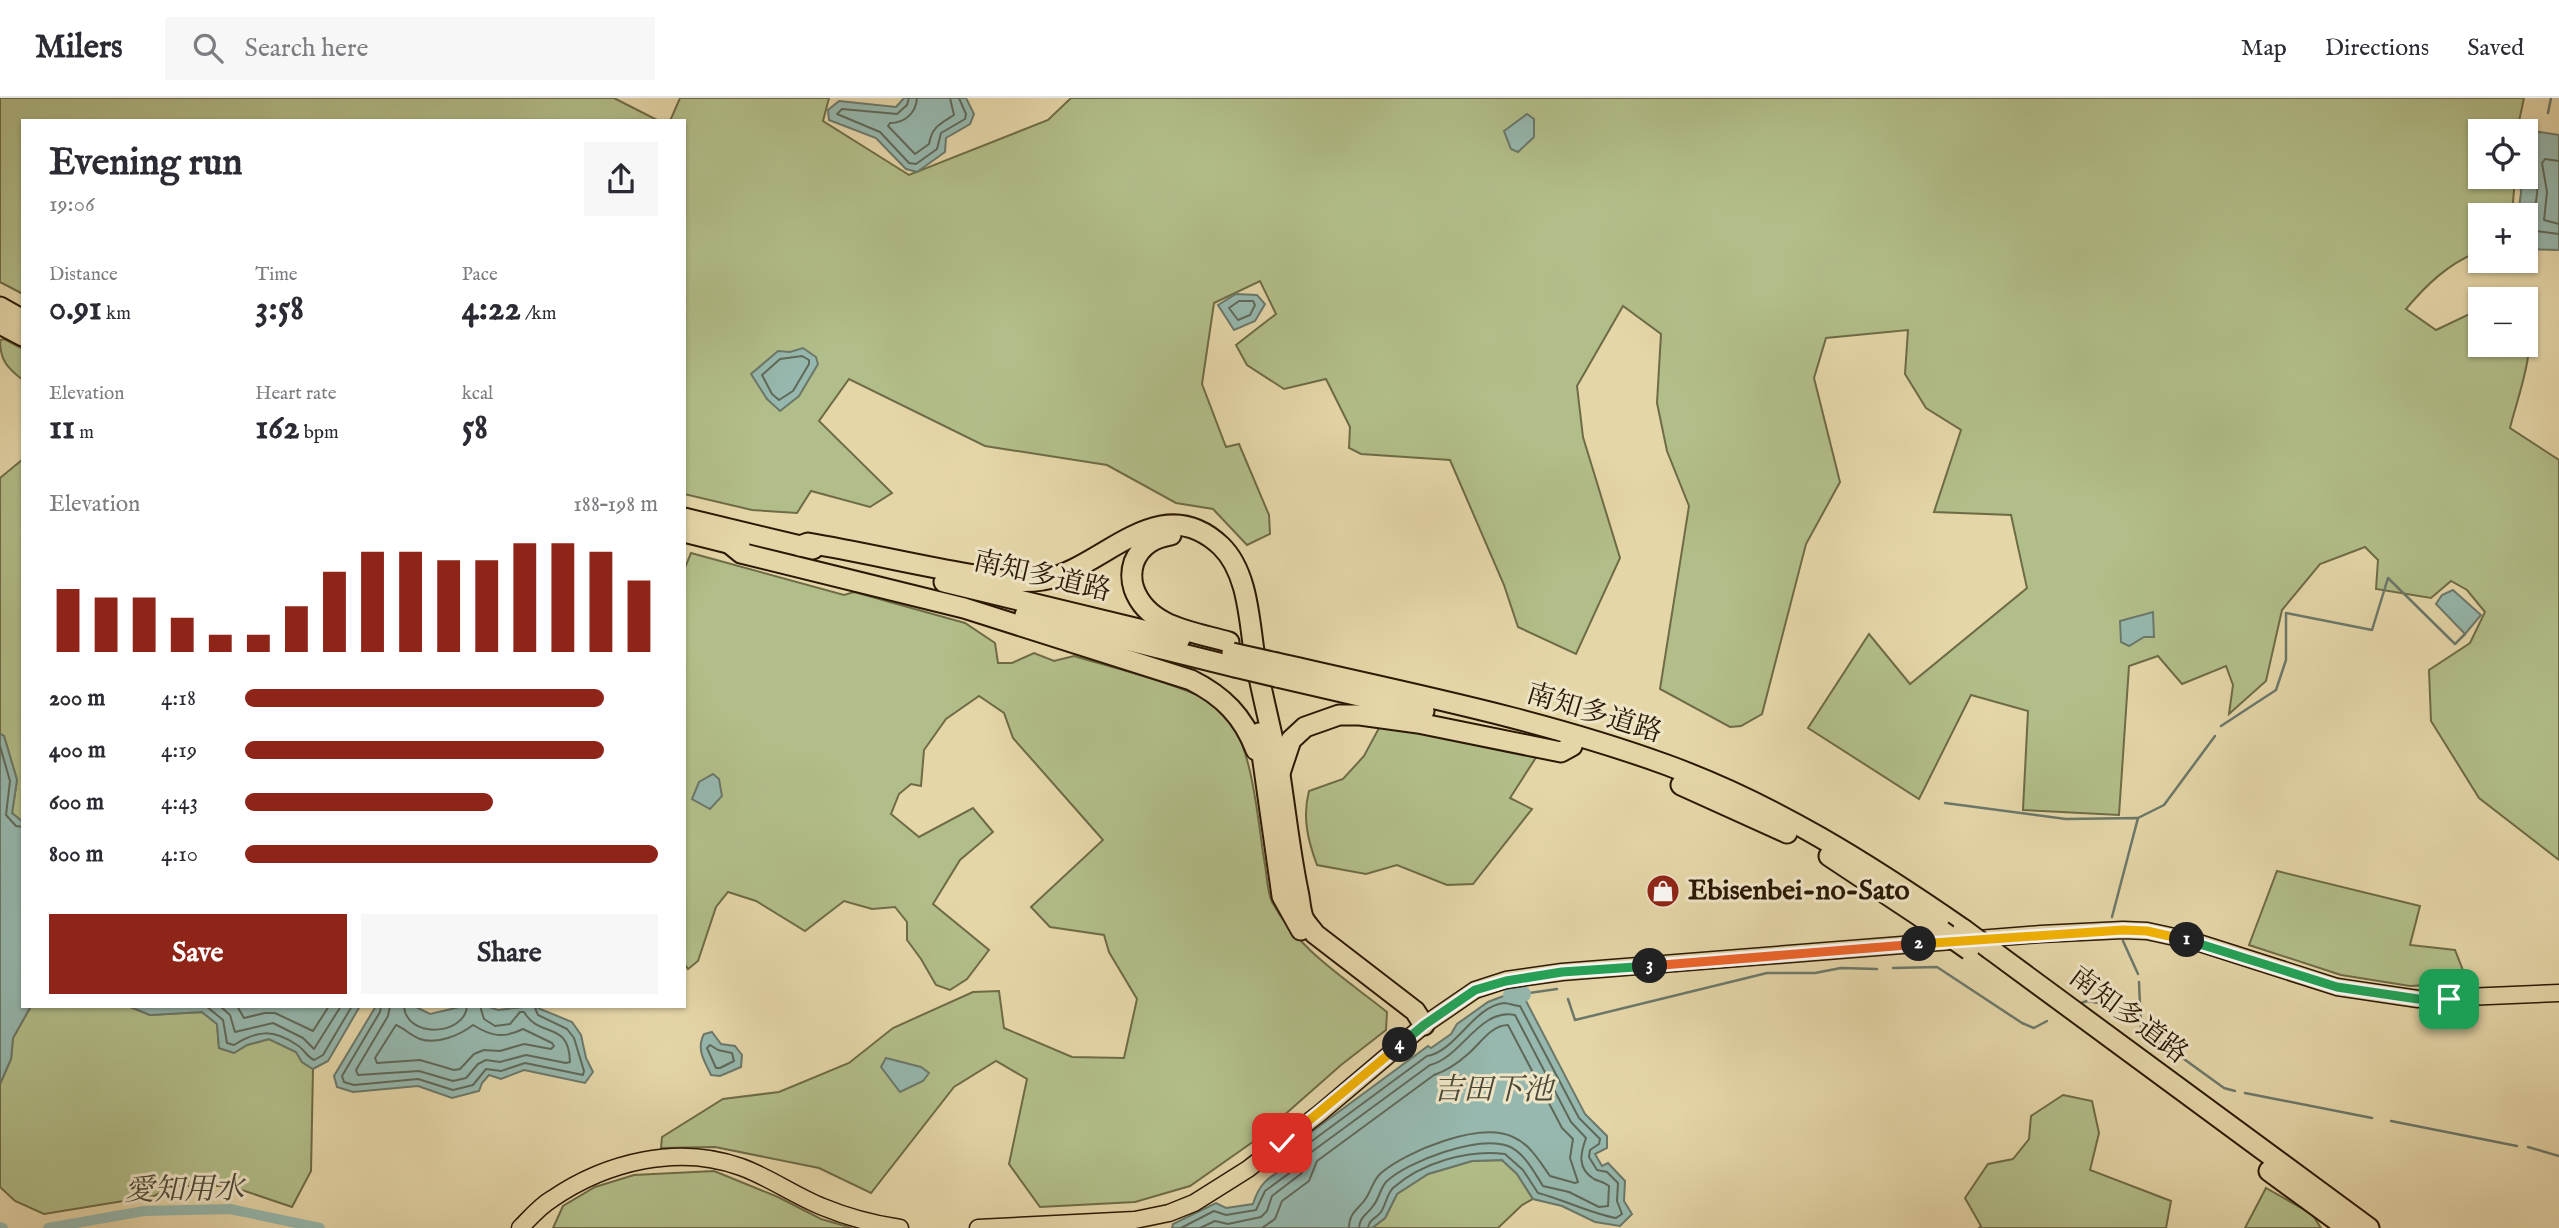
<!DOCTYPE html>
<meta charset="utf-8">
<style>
body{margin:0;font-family:"IM FELL English","Noto Serif JP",serif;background:#f7f7f7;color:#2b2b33;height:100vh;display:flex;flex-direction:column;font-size:26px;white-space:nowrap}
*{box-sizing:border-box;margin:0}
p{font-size:23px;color:#7c7c81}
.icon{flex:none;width:38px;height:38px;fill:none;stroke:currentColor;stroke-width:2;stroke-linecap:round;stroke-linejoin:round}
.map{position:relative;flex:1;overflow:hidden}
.panel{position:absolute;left:21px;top:21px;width:665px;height:889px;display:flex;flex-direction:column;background:#fff;border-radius:0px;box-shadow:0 2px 5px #0004}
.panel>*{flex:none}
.controls{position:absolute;left:2468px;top:21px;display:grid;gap:14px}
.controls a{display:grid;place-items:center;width:70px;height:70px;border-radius:0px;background:#fff;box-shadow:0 2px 5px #0004;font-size:35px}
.pin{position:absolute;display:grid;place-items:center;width:60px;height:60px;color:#fff;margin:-30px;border-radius:14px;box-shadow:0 4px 10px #0006}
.km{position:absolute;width:35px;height:35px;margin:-18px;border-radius:50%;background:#222;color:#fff;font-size:19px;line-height:35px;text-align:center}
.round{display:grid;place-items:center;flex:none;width:74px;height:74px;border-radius:0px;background:#f7f7f7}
.headline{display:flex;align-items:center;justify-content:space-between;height:119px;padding:0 28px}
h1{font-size:38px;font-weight:800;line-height:52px}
.stats{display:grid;grid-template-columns:repeat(3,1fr);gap:10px;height:119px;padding:7px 28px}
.stats div{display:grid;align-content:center}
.stats b{font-size:35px;font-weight:800}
.stats small{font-size:19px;font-weight:400}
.stats p{font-size:19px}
.chart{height:196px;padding:14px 28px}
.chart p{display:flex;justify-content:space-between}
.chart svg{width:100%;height:126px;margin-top:7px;stroke:#8f2418;stroke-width:6}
.cta{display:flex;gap:14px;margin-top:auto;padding:14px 28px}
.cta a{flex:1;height:80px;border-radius:0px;background:#8f2418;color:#fff;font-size:28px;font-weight:800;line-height:80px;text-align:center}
.cta a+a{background:#f7f7f7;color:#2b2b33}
ul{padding:0 28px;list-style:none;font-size:23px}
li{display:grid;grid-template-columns:112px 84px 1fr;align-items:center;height:52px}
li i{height:18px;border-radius:9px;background:#8f2418}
header{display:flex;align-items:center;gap:42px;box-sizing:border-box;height:98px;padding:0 35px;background:#fff;border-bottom:2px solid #e1e1e2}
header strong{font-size:33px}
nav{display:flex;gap:38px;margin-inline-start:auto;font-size:24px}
.search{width:490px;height:63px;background:#f7f7f7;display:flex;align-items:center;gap:18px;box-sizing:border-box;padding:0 24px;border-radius:0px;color:#7c7c81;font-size:26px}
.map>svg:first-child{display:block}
</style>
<header>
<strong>Milers</strong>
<div class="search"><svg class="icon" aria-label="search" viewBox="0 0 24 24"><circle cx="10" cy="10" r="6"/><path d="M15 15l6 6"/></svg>Search here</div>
<nav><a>Map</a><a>Directions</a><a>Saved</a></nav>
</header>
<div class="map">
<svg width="2559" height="1130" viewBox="0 0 2559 1130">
<rect width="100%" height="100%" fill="#e5d6a8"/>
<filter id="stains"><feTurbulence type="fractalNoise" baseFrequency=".00286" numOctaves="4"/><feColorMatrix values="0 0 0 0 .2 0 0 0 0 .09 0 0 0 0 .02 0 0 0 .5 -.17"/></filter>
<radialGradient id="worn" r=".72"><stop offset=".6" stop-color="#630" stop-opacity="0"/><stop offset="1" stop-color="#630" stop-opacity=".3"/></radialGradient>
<!-- green -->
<g fill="#b2be89" stroke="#6e6b46" stroke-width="2">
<path d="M0,0H614L659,23H23V196L0,184Z"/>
<path d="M680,0H829L823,23L909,77L1048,22L1071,0H2524L2517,33H2480V79H2515L2512,117H2480V153C2449,165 2427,186 2406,211L2436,232L2480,211V247H2525V221C2539,245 2516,304 2510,330L2559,362V762L2479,700L2431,623L2429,572L2470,545L2485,514L2467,492L2451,483L2431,500L2376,491L2378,462L2365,449L2320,466L2282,512L2266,583L2229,616L2233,587L2226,568L2182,586L2158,558L2129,568L2119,717L2023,712L2028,613L1971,597L1919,701L1808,630L1869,536L1910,586L2027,490L2011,417L1934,414L1961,332L1926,310L1905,276L1908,232L1826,240L1814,280L1840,384L1806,446L1762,616L1741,628L1730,629L1660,591L1689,408L1667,353L1657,305L1661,236L1623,208L1577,288L1583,339L1620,460L1576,556L1518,529L1504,487L1450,362L1361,356L1349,350L1350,329L1326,281L1284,291L1247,267L1236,247L1276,216L1260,183L1214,205L1202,286L1226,349L1239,346L1269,417L1270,436L1247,447L1213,411L1176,405L1107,367L985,348L849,281L819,323L892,395L870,409L811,393L797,415L752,412L684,396V23H670Z"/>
<path d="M4,241L23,251V282C7,270 0,262 0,242Z"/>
<path d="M23,361V724H22L12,715L17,682L4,638L0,636V380Z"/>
<path d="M691,455L844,497L854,494L965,525L995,545L998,565H1012L1034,555L1054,563L1074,558C1107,568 1197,590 1220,610C1254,642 1257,722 1265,767C1267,778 1267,793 1272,804C1297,851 1346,881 1387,914L1386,932L1341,967L1257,1041L1190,1088L1135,1104L1040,1109L1009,1066L1027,981L996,963L954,989L871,1095L819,1070L715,1049L661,1050L662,1039L723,1001L779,994L849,965L893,930L973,894L999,893L1004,930L1072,959L1124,960L1137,901L1109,854L1104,837L1050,829L1031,809L1103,742L1013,640L1004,615L979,598L946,621L924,652L921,688L911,686L899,696L891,716L919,739L973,710L993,734L960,762L933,806L989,852L967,881L950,892L936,887L921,861L907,842V824L895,809L872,811L844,803L805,833L756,803L728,794L716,809L698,863L688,871L684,865V472Z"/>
<path d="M1394,626L1537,658L1510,700L1532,711L1473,786L1447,787L1397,767L1366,776L1317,767C1308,743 1302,719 1309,693L1343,681L1364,658L1379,630Z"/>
<path d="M2277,773L2420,808L2410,847L2455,852L2468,885L2410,888L2341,877L2249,847Z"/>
<path d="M31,908H128L150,917L202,914L217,926L219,950L234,955L247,947L269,941L296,954L302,964L313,971L311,1073L292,1109L230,1088H175L154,1098L44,1116L15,1103L0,1089V986L11,961L13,940Z"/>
<path d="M2063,997L2092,1003L2099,1035L2090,1072L2171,1103L2166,1130H1979L1981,1128L1965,1100L1988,1066L2013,1061L2029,1041L2031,1018Z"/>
<path d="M1502,1062L1517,1076L1533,1101L1522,1107L1498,1130H1372L1385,1120L1397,1096L1428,1076L1472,1063Z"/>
<path d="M714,1073L778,1099L821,1121L852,1130H553L563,1108L595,1089L634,1077Z"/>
<path d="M2266,1090L2312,1116L2321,1130H2245Z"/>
</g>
<!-- water -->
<g fill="#96b8ae" stroke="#6b786a" stroke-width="2">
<path d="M904,0H966L974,16L970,26L946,40L945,54L917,74L906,71L876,40L829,22L828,12L839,3L896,9Z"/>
<path d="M1527,16L1534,21V39L1518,54L1511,51L1504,33Z"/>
<path d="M2533,33L2559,37V152L2525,151V117H2518L2521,95L2520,79H2525V42Z"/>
<path d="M1236,196L1257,197L1265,206L1255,223L1234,232L1218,207Z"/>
<path d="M803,250L816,259L818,266L799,298L780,313L767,301L751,276L778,253L790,254Z"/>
<path d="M2453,492L2481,517L2465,536L2436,506L2442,497Z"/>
<path d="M2153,514L2154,539H2144L2129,548L2121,544L2120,523Z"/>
<path d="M0,636L4,638L17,682L12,715L23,724V908H31L13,940L11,961L0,986Z"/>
<path d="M713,676L719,681L722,698L710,711L692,701L699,684Z"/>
<path d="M1511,895L1512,900L1525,901L1585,1016L1607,1038V1050L1595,1056L1602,1068L1608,1065L1625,1083L1624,1103L1632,1116L1620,1128L1595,1124L1562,1108L1533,1101L1517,1076L1502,1062L1472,1063L1428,1076L1397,1096L1385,1120L1372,1130H1172L1173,1126L1216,1105L1226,1110L1253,1106C1260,1083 1270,1079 1289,1067L1287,1052L1428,948L1431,950L1451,936L1457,926L1488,904Z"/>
<path d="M128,908H360L328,963L313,971L302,964L296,954L269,941L247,947L234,955L219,950L217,926L202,914L150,917Z"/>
<path d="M376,908H414L430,916L464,908H486L498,912L533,908L572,924L581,937L586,960L593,974L585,985L524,972L501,981L489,977L482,985L479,993L452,1000L418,988L353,994L337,989L334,978Z"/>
<path d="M712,934L721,946L735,948L742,957L741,969L720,978L711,977C704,962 696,951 704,936Z"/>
<path d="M886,960L921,969L929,975L923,983L900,994L881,969Z"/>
</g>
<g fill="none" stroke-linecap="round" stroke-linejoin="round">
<!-- shore -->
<g stroke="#606859" stroke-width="2">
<path d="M909,0L907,7L897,16L842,11L837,16L880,34L909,65L916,66L937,51L941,35L965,21L966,16L959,0"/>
<path d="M917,0C916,15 905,25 890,25L888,28L915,56L929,46C932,29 940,26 954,17L950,0"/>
<path d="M2559,63L2545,61L2542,65L2547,94L2544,122L2559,126"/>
<path d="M2525,64C2547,78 2534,114 2528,132L2559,136"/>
<path d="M1239,203H1253L1255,207L1250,217L1238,222L1229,210Z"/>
<path d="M802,258L809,262V266L793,293L779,302L772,296L762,277L780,261Z"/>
<path d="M0,648L10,683L6,717L16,728L23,729"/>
<path d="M206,908L223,922L227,945L234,947C258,932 273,931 297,947C304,951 306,958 314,962L323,957L352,908"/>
<path d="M220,908L230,917L235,934L273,925L303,940L314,951L341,908"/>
<path d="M237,908L244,920L265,915H275L313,933L329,908"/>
<path d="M381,908L380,914L342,978L344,984L354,987L418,981L453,992L473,987L486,971L501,973L525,965L583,977L584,973L574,940L567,931L538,917L534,908"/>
<path d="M390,908L388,918L356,972L358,977L419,973L453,983L466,980L478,966L486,962L500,964L526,957L566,965L570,964C569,922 540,941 524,914H520L510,926L495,928L484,921L480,908"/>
<path d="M404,908C406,941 465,938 467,908"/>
<path d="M396,927C404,930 411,938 420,941C437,947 460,937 473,927C491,938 503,941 523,931L552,945L554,948L551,951L524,946L500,953L484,952L474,956L460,971L454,972L420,962L377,965L375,960Z"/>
<path d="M710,947L718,952L732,955L734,963L720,970H716L707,950Z"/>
<path d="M1181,1130L1214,1113L1226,1117L1256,1112L1265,1093L1295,1071L1297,1054L1427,958C1455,954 1474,908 1504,905C1508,905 1516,908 1520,908L1579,1020L1600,1041L1599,1046L1590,1052L1589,1059L1597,1072L1607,1074L1618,1085L1617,1103L1622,1116L1616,1120C1589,1115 1565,1102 1538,1095L1523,1072L1505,1056C1468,1051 1421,1065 1393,1090C1387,1096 1386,1106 1381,1114C1376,1121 1369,1121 1368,1130"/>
<path d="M1200,1130L1215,1123L1228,1126L1261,1119L1267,1113L1272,1098L1302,1075L1306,1058L1430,967C1462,959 1479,910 1515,917L1571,1024L1586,1040C1581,1054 1576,1070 1594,1081C1600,1084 1603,1083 1609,1088L1608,1108L1599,1109L1569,1094L1543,1088C1534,1074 1524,1054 1508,1048C1478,1037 1408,1063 1386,1084C1380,1091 1379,1101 1373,1108C1367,1117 1360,1118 1359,1130"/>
<path d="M1262,1130L1275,1121L1282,1103L1309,1083L1317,1063L1434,977C1446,973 1458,965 1468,956C1480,946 1491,927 1508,927L1562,1030L1573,1041L1570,1060L1578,1084L1575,1085L1550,1078C1540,1064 1530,1046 1513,1039C1480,1023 1407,1053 1381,1075C1372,1083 1371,1095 1364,1103C1356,1113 1349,1116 1349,1130"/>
</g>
<!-- stream -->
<g stroke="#6b786a" stroke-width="2.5">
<path d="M2548,15L2551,0"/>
<path d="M2221,628L2276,592L2286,562V515L2372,532L2388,480L2455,546L2465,536"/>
<path d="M1945,705L2066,721L2138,720L2112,819"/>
<path d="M2138,720L2164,707L2215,638"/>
<path d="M2123,843L2138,876"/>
<path d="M1893,870L1937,869L2022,925L2034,930L2047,923"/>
<path d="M2139,884L2141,930L2224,990L2235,993"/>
<path d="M1523,896L1557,891"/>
<path d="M1568,901L1575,922L1767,875H1815L1841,870L1877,871"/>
<path d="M2081,905L2087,903L2104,906L2124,900"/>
<path d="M2245,995L2372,1020"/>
<path d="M2391,1023L2517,1048"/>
<path d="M2528,1049L2559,1058"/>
</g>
<!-- canal -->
<g stroke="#96b8ae" stroke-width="10">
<path d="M0,1129L3,1130"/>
<path d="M48,1130L144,1113L230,1111L320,1130"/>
</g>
<!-- river -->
<path stroke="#96b8ae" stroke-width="16" d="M1511,897L1523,896"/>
<defs>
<g id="major">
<path d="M520,1130C530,1120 540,1108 552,1101C606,1064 678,1046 741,1069C769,1079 795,1098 823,1109C847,1119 874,1126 900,1130"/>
<path d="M978,1130L1135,1122L1169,1115L1194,1105L1248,1071L1320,1015L1424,927L1475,892L1506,882L1562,874L2041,836L2123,832L2147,833L2193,843L2337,889L2418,901L2559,895"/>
</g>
<g id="highway">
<path d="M0,209L23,222"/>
<path d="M0,226L23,238"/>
<path d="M684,420L813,451"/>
<path d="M684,434L740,448"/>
<path d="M1171,437C1154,440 1141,447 1134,464C1131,473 1131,482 1134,491C1148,530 1195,534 1229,544"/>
<path d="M730,446L741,455L964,510L1191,582C1223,598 1243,618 1256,652"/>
<path d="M800,448L808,445C862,454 915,467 969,476C994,481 1018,486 1043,482C1103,471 1159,389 1221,448C1247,473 1249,519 1254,553C1261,595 1273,636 1280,677C1286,716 1290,754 1298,793C1300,801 1300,811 1303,819C1305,825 1312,831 1315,836L1415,913L1424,927"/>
<path d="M944,484L1180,541"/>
<path d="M1025,517L1235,569"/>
<path d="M1277,565C1407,595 1541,621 1667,667C1774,706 1869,766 1963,831"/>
<path d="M1277,579L1424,613"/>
<path d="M1259,635L1282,798L1301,832"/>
<path d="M1280,675L1291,642L1305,629L1339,617H1360L1418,625L1561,654L1572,648"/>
<path d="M1681,687L1787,735"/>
<path d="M1829,758L1942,833"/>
<path d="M1990,851L2369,1130"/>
<path d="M2269,1073L2347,1130"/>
</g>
</defs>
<!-- major casing -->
<use href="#major" stroke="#2b1804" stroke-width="19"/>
<!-- highway casing -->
<use href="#highway" stroke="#2b1804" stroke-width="23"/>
<!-- major -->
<use href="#major" stroke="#e5d6a8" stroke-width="16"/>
<!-- highway -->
<use href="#highway" stroke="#e5d6a8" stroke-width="19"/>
<defs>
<g id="highway-bridge">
<path d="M1232,555L1277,565"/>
<path d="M1235,569L1277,579"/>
<path d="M1963,831L1990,851"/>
<path d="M1942,833L1969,852"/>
</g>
</defs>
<!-- highway-bridge casing -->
<use href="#highway-bridge" stroke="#2b1804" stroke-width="23" stroke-linecap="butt"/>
<!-- highway-bridge -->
<use href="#highway-bridge" stroke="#e5d6a8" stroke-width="19"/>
</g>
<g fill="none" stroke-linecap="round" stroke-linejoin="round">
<defs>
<path id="split-1" d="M2187,842L2337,889L2418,901H2449"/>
<path id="split-2" d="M1919,846L2123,832L2147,833L2187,842"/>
<path id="split-3" d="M1650,868L1919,846"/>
<path id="split-4" d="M1400,947L1424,927L1475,892L1506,883L1562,874L1650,868"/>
<path id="split-5" d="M1282,1045L1400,947"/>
</defs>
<!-- split-1 casing -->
<use href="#split-1" stroke="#fff" stroke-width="14"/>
<!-- split-2 casing -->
<use href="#split-2" stroke="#fff" stroke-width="14"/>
<!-- split-3 casing -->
<use href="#split-3" stroke="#fff" stroke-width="14"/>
<!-- split-4 casing -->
<use href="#split-4" stroke="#fff" stroke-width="14"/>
<!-- split-5 casing -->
<use href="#split-5" stroke="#fff" stroke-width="14"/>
<!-- split-1 -->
<use href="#split-1" stroke="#22a559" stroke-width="9"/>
<!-- split-2 -->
<use href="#split-2" stroke="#f5b400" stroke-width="9"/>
<!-- split-3 -->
<use href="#split-3" stroke="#f0652b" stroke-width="9"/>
<!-- split-4 -->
<use href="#split-4" stroke="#22a559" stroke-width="9"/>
<!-- split-5 -->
<use href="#split-5" stroke="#f5b400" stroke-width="9"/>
</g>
<!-- icons -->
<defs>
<symbol id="shop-disc" viewBox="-11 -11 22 22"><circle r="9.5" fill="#8f2418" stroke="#eee4c6"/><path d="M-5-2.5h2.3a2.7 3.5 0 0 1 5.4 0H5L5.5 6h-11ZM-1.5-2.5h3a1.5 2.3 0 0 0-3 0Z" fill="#fff"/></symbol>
</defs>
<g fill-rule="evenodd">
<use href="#shop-disc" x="1644" y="774" width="38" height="38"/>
</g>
<g text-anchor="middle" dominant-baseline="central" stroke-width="6" stroke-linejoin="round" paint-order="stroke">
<!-- street labels -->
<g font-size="28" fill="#2b1804" stroke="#eee4c6">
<text transform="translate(1042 479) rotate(13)">南知多道路</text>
<text transform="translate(1594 616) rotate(17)">南知多道路</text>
<text transform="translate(2128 918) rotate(37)">南知多道路</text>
</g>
<!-- poi labels -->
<g font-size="28" font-weight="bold" fill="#2b1804" stroke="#eee4c6" text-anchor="start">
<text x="1688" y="793">Ebisenbei-no-Sato</text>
</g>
<!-- water labels -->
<g font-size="30" font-style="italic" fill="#4b4837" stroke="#eee4c6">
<text x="1493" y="993">吉田下池</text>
<text transform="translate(184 1093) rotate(-1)">愛知用水</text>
</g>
</g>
<rect width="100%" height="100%" filter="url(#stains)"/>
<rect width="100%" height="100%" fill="url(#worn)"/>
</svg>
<div class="controls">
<a><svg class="icon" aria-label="locate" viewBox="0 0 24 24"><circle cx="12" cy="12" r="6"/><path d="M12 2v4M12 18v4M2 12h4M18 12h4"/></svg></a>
<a>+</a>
<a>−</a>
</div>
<div class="pin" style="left:2449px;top:901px;background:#1e9e55"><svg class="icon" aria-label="arrive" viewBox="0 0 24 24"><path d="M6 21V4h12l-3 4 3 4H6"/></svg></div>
<div class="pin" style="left:1282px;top:1045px;background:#d93025"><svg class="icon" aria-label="check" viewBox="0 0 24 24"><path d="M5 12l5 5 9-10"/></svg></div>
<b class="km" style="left:2187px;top:842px">1</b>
<b class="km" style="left:1919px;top:846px">2</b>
<b class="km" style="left:1650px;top:868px">3</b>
<b class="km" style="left:1400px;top:947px">4</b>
<section class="panel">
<div class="headline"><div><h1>Evening run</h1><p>19:06</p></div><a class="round"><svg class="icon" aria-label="share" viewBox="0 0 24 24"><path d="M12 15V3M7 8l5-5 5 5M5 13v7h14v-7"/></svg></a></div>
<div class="stats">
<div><p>Distance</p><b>0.91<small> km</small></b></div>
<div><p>Time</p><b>3:58</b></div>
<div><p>Pace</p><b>4:22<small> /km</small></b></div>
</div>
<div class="stats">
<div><p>Elevation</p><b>11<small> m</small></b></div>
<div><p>Heart rate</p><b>162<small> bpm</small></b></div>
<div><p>kcal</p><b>58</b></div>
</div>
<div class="chart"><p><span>Elevation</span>188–198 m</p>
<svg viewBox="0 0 160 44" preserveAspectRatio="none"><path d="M5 44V22M15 44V25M25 44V25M35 44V32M45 44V38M55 44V38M65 44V28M75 44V16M85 44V9M95 44V9M105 44V12M115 44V12M125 44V6M135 44V6M145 44V9M155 44V19"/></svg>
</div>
<ul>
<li><b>200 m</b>4:18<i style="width:87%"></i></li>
<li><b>400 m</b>4:19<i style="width:87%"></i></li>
<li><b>600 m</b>4:43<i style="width:60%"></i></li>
<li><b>800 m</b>4:10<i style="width:100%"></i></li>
</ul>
<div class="cta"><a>Save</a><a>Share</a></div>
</section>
</div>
